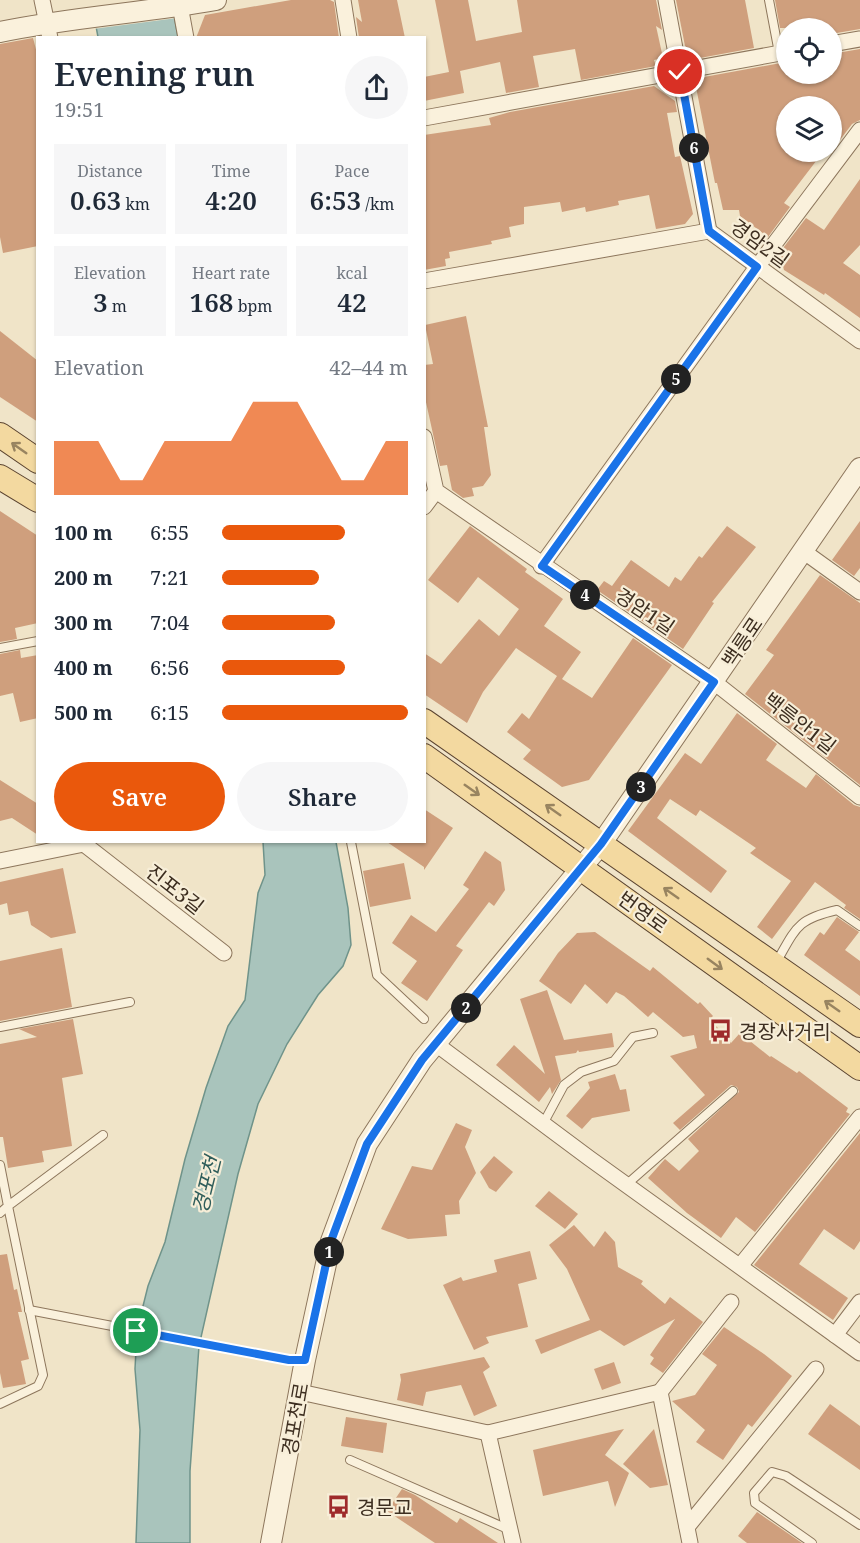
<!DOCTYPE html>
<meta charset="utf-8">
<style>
body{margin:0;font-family:"Noto Serif","Noto Sans KR",serif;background:#f6f6f7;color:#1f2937;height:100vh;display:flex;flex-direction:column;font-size:22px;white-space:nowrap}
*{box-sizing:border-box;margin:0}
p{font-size:20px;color:#747a83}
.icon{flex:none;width:33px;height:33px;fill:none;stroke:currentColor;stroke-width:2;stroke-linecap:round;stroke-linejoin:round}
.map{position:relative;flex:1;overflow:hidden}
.panel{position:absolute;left:36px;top:36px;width:390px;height:807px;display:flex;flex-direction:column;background:#fff;border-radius:0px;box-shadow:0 2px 4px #0004}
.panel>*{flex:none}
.fabs{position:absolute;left:776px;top:18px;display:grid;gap:12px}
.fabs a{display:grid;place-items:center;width:66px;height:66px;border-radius:50%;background:#fff;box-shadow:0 2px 4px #0004;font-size:30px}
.pin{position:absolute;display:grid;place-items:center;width:51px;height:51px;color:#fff;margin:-26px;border:3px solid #fff;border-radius:50%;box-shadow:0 2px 6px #0007}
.km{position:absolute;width:30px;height:30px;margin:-15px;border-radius:50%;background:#222;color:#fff;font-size:16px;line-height:30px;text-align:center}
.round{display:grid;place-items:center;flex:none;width:63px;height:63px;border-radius:32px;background:#f6f6f7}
.headline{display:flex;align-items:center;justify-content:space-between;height:102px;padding:0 18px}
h1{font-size:33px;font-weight:600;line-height:45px}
.figures{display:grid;grid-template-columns:repeat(3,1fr);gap:9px;height:102px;padding:6px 18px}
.figures div{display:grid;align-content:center;border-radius:0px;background:#f6f6f7;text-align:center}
.figures b{font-size:26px;font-weight:600}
.figures small{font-size:16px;font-weight:400}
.figures p{font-size:16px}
.chart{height:168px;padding:12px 18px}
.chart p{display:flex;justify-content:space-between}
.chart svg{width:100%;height:108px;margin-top:6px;fill:#ea580c;opacity:.7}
.primary-button{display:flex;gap:12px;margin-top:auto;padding:12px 18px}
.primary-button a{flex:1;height:69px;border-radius:36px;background:#ea580c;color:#fff;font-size:24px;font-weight:600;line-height:69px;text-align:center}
.primary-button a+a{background:#f6f6f7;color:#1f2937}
ul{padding:0 18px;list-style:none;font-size:20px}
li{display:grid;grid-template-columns:96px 72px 1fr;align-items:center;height:45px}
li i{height:15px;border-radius:8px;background:#ea580c}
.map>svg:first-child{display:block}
</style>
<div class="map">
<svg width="860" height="1543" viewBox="0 0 860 1543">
<rect width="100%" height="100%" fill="#f0e4c8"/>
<!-- water -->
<g fill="#a9c4bc" stroke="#6f938a" stroke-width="1.5">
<path d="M91,0L174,15L178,37H98Z"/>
<path d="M263,842H336L348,908L351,945L343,966L318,995L287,1044L258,1104L238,1174L199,1346L190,1471V1543H136L140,1430L135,1369L137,1330L148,1286L165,1242L185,1159L206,1088L228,1026L245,1000L258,893L265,875Z"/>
</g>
<!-- pier -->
<path fill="#f0e4c8" d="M88,0H174L177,18L93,29Z"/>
<!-- building -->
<g fill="#cf9f7d">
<path d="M291,0H330L334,2L339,38H196L205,15Z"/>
<path d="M358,0H397L405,38H359L356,17L362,22Z"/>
<path d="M435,0H468L476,41L522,32L517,0H656L662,30L656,26L663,58L654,60L656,66L581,80L575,49L533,56L539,87L506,93L500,62L460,71L464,93L424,101V77L449,72Z"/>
<path d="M676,0H745L754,48L700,58L685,46Z"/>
<path d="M775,0H860V29L831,34V28H780Z"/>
<path d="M33,38L38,57V246L3,253L0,237V44Z"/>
<path d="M860,49V120L852,124L831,152V106H786V152H823L784,203L790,207L768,237L740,216L739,210H723L717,183H715L696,87L704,77L786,62V74H831V54Z"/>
<path d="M654,86L675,101L677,112L667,113L675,157L680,156L693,214L685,224L656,229L649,195L618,201L619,205L586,212L585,207L562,212L560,202L524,207V224L509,227L511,237L491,241L492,244L449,252L450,258L445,259L446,266L424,270V135L491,125L489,118L510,112Z"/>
<path d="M860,179V245L843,263L860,275V318L825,293L824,295L784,270L780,252L806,218L824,230Z"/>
<path d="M466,316L488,427H484L491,475L483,486L472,488L474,496L463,498L452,490L447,465L440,466L424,393V365L433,364L425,325Z"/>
<path d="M0,331L38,361V422L0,397Z"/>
<path d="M0,511L38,536V623L15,628L17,639L0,642Z"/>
<path d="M860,521V568L854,576L832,560Z"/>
<path d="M470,526L527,569L525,572L563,599L544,626L581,652L562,679L592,698L633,638L672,665L589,780L562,787L523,759L531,750L507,732L522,713L529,719L557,676L516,648L483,692L467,723L424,694V653L441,664L479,619L499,636L519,609L478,577L458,603L428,580Z"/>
<path d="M727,526L756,547L712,602L714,603L683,649L597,590L604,581L612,586L631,560L669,587L675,577L681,581L699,556L702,558Z"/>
<path d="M820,575L860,603V785L745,694L774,655L766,650Z"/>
<path d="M20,650L21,658L38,655V718L20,722L13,693L0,696V654Z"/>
<path d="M737,713L777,744L766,760L806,788L816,774L854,805L860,807V919L844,908L846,905L815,882L772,939L757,927L791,881L750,853L756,848L700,810L696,816L670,799L657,818L727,871L711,893L628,831L685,753L701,764Z"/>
<path d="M0,780L38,804V835L12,818L0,821Z"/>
<path d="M424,809L453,828L424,870V867L387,842H424Z"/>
<path d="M485,851L501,862L505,890L494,906L489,902L456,946L463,950L427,1001L401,983L417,961L392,943L411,915L436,932L469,889L463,885Z"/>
<path d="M404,863L411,899L370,907L363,871Z"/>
<path d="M63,868L76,933L51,938L31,925L28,911L9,915L7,903L0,905V882Z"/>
<path d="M837,917L859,932L845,950L860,961V996L804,955L820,932L824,935Z"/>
<path d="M595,932L650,971L653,967L698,1004L700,1002L713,1016L710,1019L731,1043L740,1033L770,1057L771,1056L797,1073L799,1071L848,1108L846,1112L850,1114L755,1232L736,1217L721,1238L687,1213L648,1178L665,1159L679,1171L699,1151L688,1139L739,1092L737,1087L731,1085L680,1130L673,1123L705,1095L670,1056L697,1048L694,1035L683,1037L653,1012L648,1017L624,996L616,992L607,1004L585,984L571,1004L539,981L558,953L577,933Z"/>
<path d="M62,948L72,1007L0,1021V961Z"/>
<path d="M547,990L564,1040L612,1033L614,1047L579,1052L578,1050L576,1053L555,1056L561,1080L552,1094L550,1087L539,1102L496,1065L514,1045L545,1074L520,999Z"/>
<path d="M73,1019L83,1074L62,1078L72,1146L42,1151L44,1162L8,1168L3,1137H0V1044L37,1037L19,1029Z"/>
<path d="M615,1074L620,1090L626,1089L630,1111L592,1118L582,1129L566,1116L590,1088L588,1082Z"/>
<path d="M456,1123L472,1130L465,1147L476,1173L459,1201L460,1214L445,1215L447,1236L408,1239L381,1229L412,1166L432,1170Z"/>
<path d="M860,1133V1241L854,1250L824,1229L799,1264L848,1298L833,1320L754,1265Z"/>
<path d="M494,1156L513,1172L496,1192L489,1188L480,1172Z"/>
<path d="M549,1191L578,1214L565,1229L535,1206Z"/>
<path d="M574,1225L594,1247L605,1231L615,1242L618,1267L643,1281L641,1284L665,1304L670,1297L703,1322L663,1373L650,1364L654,1358L650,1355L675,1319L624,1346L600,1330L541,1354L535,1340L590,1320L567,1269L549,1245Z"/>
<path d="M530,1251L537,1279L518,1284L528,1327L486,1337L489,1343L474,1350L443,1285L461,1277L463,1281L497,1272L494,1260Z"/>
<path d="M7,1254L14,1290L17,1289L22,1312H18L29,1359L21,1361L26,1384L3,1388L0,1373V1255Z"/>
<path d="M724,1327L764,1354L792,1376L752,1427L748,1424L723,1460L696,1442L705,1430L672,1401L695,1395L717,1365L702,1354Z"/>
<path d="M484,1357L490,1367L483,1372L497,1406L474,1416L461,1385L426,1392L423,1406L397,1400L401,1380L400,1374Z"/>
<path d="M614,1362L621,1383L602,1390L594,1369Z"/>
<path d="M830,1404L860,1426V1470L808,1434Z"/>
<path d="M346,1417L387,1423L383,1453L341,1446Z"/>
<path d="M624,1429L605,1455L629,1473L615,1507L608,1481L543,1496L533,1450Z"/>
<path d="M654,1429L668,1485L650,1488L623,1464Z"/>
<path d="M402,1489L415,1495L457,1523L460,1518L498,1543H435L387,1511Z"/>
<path d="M757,1512L802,1543H747L738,1536Z"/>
</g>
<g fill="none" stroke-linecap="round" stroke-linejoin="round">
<defs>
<g id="service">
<path d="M769,0L779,53"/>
<path d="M0,648L38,641"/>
<path d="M351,842L377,975L424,1019"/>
<path d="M777,961C796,928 797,919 837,910L860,926"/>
<path d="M0,1027L130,1002"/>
<path d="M543,1124L564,1085L581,1072L614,1061L633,1037L653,1033"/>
<path d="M0,1165L8,1206L0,1213"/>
<path d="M626,1185L733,1091"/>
<path d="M29,1310L289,1360H304"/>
<path d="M0,1404L38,1386L43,1375L8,1206L103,1135"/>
<path d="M350,1460L510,1530"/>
<path d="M812,1543L755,1503L754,1493L772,1472L786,1476L860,1525"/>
</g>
<g id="minor">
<path d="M42,0L50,38"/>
<path d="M179,0L186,38"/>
<path d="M343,0L349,38"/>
<path d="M666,0L709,231L860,341"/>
<path d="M831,44L860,39"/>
<path d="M424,118L786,52"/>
<path d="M424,281L709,231"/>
<path d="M424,437L436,491L714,682L860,797"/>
<path d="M424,507L436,491"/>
<path d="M803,551L860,592"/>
<path d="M541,566L757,267L860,130"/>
<path d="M0,861L84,844L224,953"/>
<path d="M436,1044L589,1158L860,1353"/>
<path d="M740,1266L860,1117"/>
<path d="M835,1335L860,1302"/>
<path d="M300,1392L488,1433L660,1392L690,1543"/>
<path d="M660,1392L731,1302"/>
<path d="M488,1433L513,1543"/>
<path d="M687,1527L816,1369"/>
</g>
<g id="tertiary">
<path d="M0,32C71,17 144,13 216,0"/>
<path d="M271,1543L305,1360L331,1241L367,1144L422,1060L601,844L860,468"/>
</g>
<g id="primary">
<path d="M0,435L38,461"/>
<path d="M0,477L38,500"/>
<path d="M424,721L860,1025"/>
<path d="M424,756L860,1068"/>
</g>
</defs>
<!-- service casing -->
<use href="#service" stroke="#8d765c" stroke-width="10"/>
<!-- minor casing -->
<use href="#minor" stroke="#8d765c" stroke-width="17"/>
<!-- tertiary casing -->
<use href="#tertiary" stroke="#8d765c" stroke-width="22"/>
<!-- primary casing -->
<use href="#primary" stroke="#5b4430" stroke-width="26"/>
<!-- service -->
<use href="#service" stroke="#faf1dc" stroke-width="8"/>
<!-- minor -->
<use href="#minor" stroke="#faf1dc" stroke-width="15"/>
<!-- tertiary -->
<use href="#tertiary" stroke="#faf1dc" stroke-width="20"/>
<!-- primary -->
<use href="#primary" stroke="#f3d9a0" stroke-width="24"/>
</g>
<!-- one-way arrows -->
<defs><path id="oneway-shaft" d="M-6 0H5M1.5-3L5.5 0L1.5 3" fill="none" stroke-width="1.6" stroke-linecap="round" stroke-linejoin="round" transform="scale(1.5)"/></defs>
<g stroke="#988460">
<use href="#oneway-shaft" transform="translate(19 448) rotate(-145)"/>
<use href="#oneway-shaft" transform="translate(472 790) rotate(35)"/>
<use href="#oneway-shaft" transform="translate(553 810) rotate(-145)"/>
<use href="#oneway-shaft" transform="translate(671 893) rotate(-145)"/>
<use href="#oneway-shaft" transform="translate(715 964) rotate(36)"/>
<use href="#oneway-shaft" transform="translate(832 1006) rotate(-145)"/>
</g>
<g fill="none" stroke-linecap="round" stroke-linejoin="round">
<defs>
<path id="route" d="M136,1331L289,1360H305L331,1241L367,1144L422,1060L601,844L714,682L542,566L757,267L709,231L680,72"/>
</defs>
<!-- route casing -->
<use href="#route" stroke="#fff" stroke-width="12"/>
<!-- route -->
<use href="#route" stroke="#1a73e8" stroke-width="8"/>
</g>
<!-- icons -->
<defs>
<symbol id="bus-bare" viewBox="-9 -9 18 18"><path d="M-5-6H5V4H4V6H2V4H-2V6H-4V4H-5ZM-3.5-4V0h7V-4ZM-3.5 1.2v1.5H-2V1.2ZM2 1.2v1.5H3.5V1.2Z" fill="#9e2a2b" stroke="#f7eed8" stroke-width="2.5" paint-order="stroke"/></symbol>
</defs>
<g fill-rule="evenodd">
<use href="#bus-bare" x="704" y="1014" width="33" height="33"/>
<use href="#bus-bare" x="322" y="1490" width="33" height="33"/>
</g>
<g text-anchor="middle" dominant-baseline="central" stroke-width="4.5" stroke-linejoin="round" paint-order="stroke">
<!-- street labels -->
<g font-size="20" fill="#3d2e20" stroke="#f7eed8">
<text transform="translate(760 243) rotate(36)">경암2길</text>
<text transform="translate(645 611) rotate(34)">경암1길</text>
<text transform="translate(742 642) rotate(-56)">백릉로</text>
<text transform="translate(800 723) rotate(38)">백릉안1길</text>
<text transform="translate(175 889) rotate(38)">진포3길</text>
<text transform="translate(643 912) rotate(36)">번영로</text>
<text transform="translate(295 1419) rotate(-80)">경포천로</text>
</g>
<!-- poi labels -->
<g font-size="20" fill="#3d2e20" stroke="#f7eed8" text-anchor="start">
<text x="739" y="1031">경장사거리</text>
<text x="357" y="1507">경문교</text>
</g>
<!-- water labels -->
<g font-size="21" font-style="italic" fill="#2f5d5a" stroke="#f7eed8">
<text transform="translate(206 1185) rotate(-76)">경포천</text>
</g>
</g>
</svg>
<div class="fabs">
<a><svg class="icon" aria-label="locate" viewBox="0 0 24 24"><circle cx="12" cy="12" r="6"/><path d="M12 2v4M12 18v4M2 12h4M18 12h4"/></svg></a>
<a><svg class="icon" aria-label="layers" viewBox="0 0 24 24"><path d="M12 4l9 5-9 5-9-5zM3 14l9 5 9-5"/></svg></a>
</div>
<div class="pin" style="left:136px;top:1331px;background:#1e9e55"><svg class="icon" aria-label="arrive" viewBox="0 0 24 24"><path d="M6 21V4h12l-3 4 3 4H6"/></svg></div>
<div class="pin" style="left:680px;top:72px;background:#d93025"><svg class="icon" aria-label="check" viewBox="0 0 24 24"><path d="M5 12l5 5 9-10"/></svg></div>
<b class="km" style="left:329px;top:1252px">1</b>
<b class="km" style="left:466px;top:1008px">2</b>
<b class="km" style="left:641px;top:787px">3</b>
<b class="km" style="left:585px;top:595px">4</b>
<b class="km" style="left:676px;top:379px">5</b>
<b class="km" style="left:694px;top:148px">6</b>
<section class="panel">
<div class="headline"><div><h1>Evening run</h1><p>19:51</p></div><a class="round"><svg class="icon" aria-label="share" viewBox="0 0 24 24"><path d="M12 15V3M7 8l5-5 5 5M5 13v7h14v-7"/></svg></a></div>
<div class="figures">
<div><p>Distance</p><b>0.63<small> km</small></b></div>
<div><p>Time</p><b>4:20</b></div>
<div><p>Pace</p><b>6:53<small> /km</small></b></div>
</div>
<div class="figures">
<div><p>Elevation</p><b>3<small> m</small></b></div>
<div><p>Heart rate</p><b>168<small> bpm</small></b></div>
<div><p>kcal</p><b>42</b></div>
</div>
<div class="chart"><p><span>Elevation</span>42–44 m</p>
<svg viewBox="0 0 160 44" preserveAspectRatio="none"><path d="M0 44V22L10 22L20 22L30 38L40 38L50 22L60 22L70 22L80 22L90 6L100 6L110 6L120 22L130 38L140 38L150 22L160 22V44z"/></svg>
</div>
<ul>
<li><b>100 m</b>6:55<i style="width:66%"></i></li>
<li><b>200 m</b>7:21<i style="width:52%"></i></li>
<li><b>300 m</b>7:04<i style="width:61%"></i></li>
<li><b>400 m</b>6:56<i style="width:66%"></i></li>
<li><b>500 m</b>6:15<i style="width:100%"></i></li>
</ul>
<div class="primary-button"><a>Save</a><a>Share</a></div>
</section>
</div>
